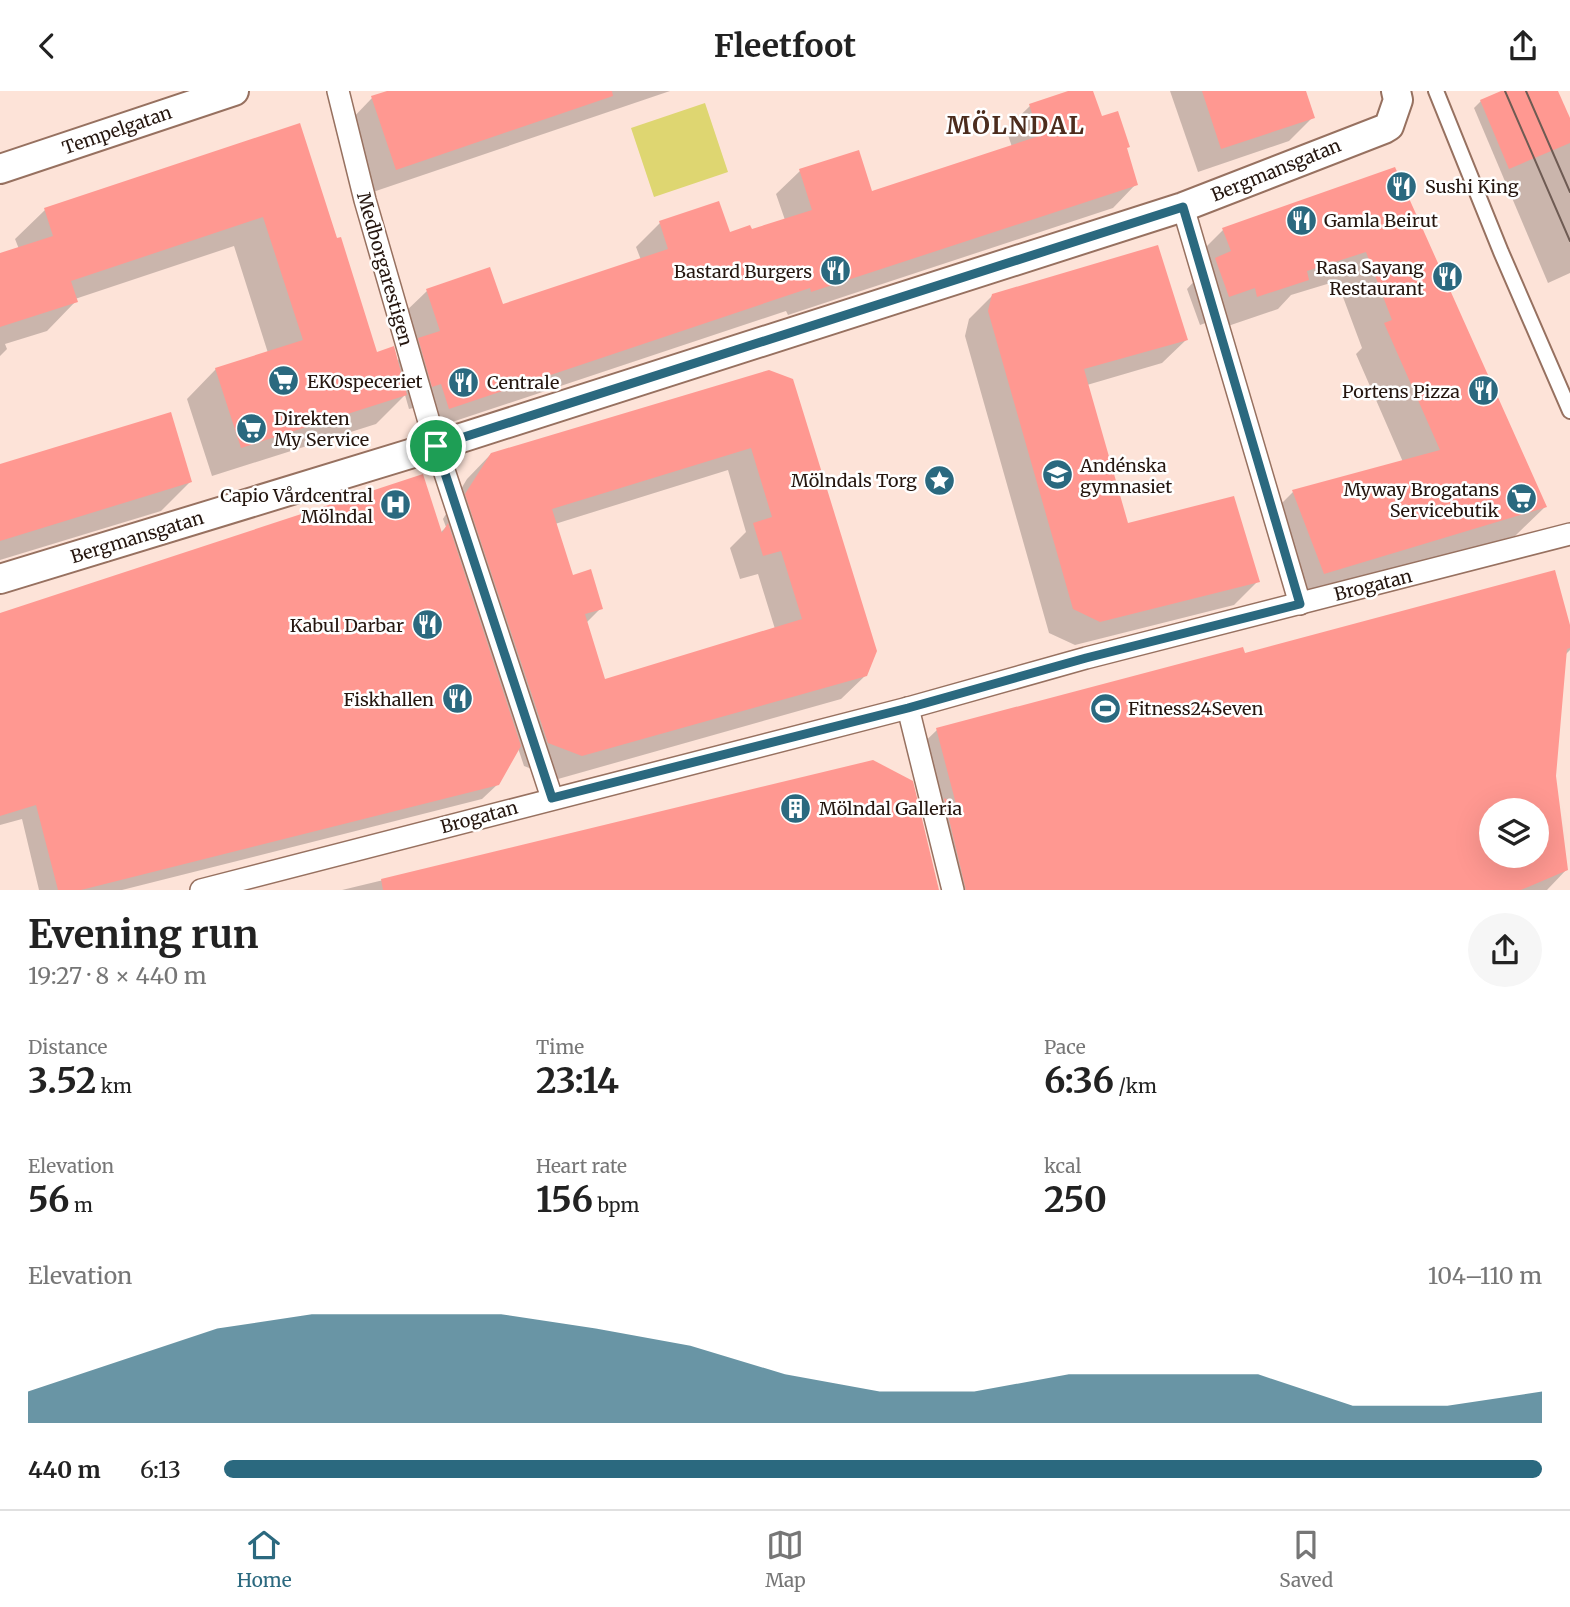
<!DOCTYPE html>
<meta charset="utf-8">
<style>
body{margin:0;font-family:Merriweather,serif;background:#f6f6f6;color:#222;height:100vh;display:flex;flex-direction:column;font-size:26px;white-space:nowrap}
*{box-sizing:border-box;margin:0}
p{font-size:23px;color:#767676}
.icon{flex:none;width:38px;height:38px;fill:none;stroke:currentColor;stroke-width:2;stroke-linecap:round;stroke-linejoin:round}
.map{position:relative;height:799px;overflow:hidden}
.sheet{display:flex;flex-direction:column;background:#fff;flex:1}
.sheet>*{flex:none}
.fabs{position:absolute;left:1479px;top:707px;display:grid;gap:14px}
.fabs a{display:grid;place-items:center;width:70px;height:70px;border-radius:50%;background:#fff;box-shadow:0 7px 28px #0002;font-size:35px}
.pin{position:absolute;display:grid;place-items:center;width:60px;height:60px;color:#fff;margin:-30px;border:4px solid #fff;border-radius:50%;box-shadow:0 2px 7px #0007}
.round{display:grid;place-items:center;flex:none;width:74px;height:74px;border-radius:37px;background:#f6f6f6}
.overview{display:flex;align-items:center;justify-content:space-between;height:119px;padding:0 28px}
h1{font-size:38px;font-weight:700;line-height:52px}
.stats{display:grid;grid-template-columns:repeat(3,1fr);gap:10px;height:119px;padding:7px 28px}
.stats div{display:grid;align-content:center}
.stats b{font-size:35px;font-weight:700}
.stats small{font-size:19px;font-weight:400}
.stats p{font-size:19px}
.chart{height:196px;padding:14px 28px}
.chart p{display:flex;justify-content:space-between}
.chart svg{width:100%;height:126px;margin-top:7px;fill:#2b697f;opacity:.7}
ul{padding:0 28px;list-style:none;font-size:23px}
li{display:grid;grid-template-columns:112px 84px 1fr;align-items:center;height:52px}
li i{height:18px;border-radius:9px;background:#2b697f}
header{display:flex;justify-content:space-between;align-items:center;height:91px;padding:0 28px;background:#fff;font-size:32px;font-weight:700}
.tab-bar{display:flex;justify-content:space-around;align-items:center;height:98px;border-top:2px solid #e0e0e0;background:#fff;font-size:19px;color:#767676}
.tab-bar a{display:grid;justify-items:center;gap:4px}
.tab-bar .current{color:#2b697f}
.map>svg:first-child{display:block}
</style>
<header><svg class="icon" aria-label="back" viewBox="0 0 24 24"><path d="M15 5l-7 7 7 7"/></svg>Fleetfoot<svg class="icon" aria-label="share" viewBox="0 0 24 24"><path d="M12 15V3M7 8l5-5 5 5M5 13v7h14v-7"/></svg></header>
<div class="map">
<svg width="1570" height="799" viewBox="0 0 1570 799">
<rect width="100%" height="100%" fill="#fde3d8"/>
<!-- green -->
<path fill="#ded671" d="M705,12L728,81L654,106L631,37Z"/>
<!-- shadow -->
<g fill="#0003" fill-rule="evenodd">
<path d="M392,0H670L373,101L349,31L372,7Z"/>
<path d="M1073,0H1092L1101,27L1125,58L1136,93L1113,117L788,224L786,220L425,340L417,316L409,318L405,304L376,333L212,385L187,308L216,278L268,262L234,155L75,208L76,210L47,240L5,253L7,258L0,265V164L19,158L15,148L45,119L298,34L376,263L396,271L414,254L403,223L427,200L501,216L641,169L636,156L660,132L729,143L751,140L785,129L776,103L800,80L871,102L1012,56L1006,38L1030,15Z"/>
<path d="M1170,0H1304L1313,26L1289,50L1198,81Z"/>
<path d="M1505,0H1556L1570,32V182L1548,192L1474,17L1481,10Z"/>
<path d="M1394,78L1545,416L1515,445L1295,512L1264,430L1293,401L1403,371L1356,263L1362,257L1337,190L1291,204L1278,218L1228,235L1225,225L1200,234L1187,198L1200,184L1194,168L1223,139Z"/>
<path d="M993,204L1186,249L1162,272L1087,294L1126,434L1258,490L1234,514L1075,554L1049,542L965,245L969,228Z"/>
<path d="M769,281L866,584L841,608L558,688L524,675L518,657L498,693L482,708L122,799H39L22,728L0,734V525L440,442L446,436L443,428L467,388L491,363ZM728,379L746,441L730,457L740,488L758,483L775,538L604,590L586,532L601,517L571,487L555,433Z"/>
<path d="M0,375L190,391L161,420L0,469Z"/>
<path d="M1570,541V559L1565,564L1554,685L1567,778L1547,799H942L924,728L933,720L916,659L937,639L1243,564ZM1491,719H1536V765H1491Z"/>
<path d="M873,671L938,799H342Z"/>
</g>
<!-- building -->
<g fill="#ff9891" fill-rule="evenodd">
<path d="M387,0H612L613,5L396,79L371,5Z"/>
<path d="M1068,0H1093L1102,25L1118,20L1130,56L1127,57L1138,94L811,201L810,197L449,318L441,293L432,296L418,247L440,240L426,198L490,176L503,213L668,158L659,130L719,110L730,141L750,134L752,138L812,119L799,78L859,59L872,100L1039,45L1029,13Z"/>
<path d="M1202,0H1306L1315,27L1221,58Z"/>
<path d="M1501,0H1558L1570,27V52L1509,78L1480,9Z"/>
<path d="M300,32L337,147L341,146L377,261L394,255L407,304L241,357L215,277L303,249L263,126L71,190L78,211L0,236V162L53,145L44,117Z"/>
<path d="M1395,76L1547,416L1324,483L1292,399L1440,359L1384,232L1392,229L1366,161L1307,180L1309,189L1257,206L1255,197L1229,206L1215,167L1231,160L1222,137Z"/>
<path d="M1158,154L1188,249L1084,278L1128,432L1234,405L1260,491L1100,531L1073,518L988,220L992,203Z"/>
<path d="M769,279L793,288L877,560L867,585L582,665L548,652L465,403L491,362ZM751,357L772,426L753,432L763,465L781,460L802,528L605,588L585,523L603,518L591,478L573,484L552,418Z"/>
<path d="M171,321L192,391L0,450V373Z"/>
<path d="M423,383L442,442L448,432L521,655L499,694L81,799H58L36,714L0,725V522Z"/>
<path d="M1555,479L1570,534V557L1567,558L1556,685L1568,779L1521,799H966L944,707L956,713L936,637L1243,556L1245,562ZM1491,719H1536V765H1491Z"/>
<path d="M873,669L913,690L939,799H383L381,788Z"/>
</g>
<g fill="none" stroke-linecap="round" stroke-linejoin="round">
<defs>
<path id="service" d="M1436,0L1501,161L1570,320"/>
<g id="pedestrian">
<path d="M338,0L365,109L436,355L552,707"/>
<path d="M1183,116L1300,513"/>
<path d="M908,617L953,799"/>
<path d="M201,799L908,617L1086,567L1570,443"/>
</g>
<g id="minor">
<path d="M0,78L234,0"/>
<path d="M0,488L436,355L1183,116L1384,38L1389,35L1398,9L1396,0"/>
</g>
</defs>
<!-- service casing -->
<use href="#service" stroke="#977160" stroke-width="18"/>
<!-- pedestrian casing -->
<use href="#pedestrian" stroke="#977160" stroke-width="24"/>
<!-- minor casing -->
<use href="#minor" stroke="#977160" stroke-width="32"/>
<!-- service -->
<use href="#service" stroke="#fff" stroke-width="14"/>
<!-- pedestrian -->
<use href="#pedestrian" stroke="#fff" stroke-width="21"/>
<!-- minor -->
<use href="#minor" stroke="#fff" stroke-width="28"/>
<!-- tram -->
<g stroke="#6e5b53" stroke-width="2">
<path d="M1505,0L1570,150"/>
<path d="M1526,0L1570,101"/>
</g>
</g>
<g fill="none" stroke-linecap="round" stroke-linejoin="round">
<defs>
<path id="route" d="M1183,116L1300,513L1086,567L908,617L552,707L436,355Z"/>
</defs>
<!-- route casing -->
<use href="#route" stroke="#fff" stroke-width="14"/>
<!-- route -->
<use href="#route" stroke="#2b697f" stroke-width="9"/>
</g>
<!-- icons -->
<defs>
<symbol id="restaurant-disc" viewBox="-11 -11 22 22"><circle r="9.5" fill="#2b697f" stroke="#fff"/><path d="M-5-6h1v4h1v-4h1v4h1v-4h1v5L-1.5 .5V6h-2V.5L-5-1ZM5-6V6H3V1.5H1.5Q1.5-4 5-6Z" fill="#fff"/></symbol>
<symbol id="supermarket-disc" viewBox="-11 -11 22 22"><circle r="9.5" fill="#2b697f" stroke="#fff"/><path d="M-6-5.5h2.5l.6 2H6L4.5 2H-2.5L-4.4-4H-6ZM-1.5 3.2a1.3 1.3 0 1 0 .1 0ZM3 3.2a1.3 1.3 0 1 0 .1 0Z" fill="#fff"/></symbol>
<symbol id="school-disc" viewBox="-11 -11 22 22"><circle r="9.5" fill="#2b697f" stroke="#fff"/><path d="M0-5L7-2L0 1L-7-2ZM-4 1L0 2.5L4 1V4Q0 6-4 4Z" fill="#fff"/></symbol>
<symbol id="sight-disc" viewBox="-11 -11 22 22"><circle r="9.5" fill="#2b697f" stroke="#fff"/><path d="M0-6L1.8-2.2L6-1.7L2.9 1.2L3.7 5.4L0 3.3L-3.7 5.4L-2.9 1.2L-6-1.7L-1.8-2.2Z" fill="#fff"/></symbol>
<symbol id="hospital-disc" viewBox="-11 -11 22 22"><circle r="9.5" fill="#2b697f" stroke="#fff"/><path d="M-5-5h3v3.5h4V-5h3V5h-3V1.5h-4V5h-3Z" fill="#fff"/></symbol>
<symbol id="stadium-disc" viewBox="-11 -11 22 22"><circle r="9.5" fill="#2b697f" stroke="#fff"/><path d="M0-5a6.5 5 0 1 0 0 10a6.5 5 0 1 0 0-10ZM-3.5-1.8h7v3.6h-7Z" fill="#fff"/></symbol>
<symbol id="building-disc" viewBox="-11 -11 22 22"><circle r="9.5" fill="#2b697f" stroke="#fff"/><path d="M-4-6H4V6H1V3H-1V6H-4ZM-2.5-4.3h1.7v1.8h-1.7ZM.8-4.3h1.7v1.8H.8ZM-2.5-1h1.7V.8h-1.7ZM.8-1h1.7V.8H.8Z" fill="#fff"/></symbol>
</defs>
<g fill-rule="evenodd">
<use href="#restaurant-disc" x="1384" y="78" width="35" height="35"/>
<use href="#restaurant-disc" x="1284" y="112" width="35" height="35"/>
<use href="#restaurant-disc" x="818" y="162" width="35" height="35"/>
<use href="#restaurant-disc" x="1430" y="168" width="35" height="35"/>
<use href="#supermarket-disc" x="266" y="272" width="35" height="35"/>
<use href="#restaurant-disc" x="446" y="274" width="35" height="35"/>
<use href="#restaurant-disc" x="1466" y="282" width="35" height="35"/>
<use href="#supermarket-disc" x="234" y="320" width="35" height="35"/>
<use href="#school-disc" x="1040" y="366" width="35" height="35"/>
<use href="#sight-disc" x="922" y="372" width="35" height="35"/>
<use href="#supermarket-disc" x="1504" y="390" width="35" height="35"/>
<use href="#hospital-disc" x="378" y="396" width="35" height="35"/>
<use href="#restaurant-disc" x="410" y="516" width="35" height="35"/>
<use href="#restaurant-disc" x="440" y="590" width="35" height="35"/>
<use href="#stadium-disc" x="1088" y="600" width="35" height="35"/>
<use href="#building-disc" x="778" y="700" width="35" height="35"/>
</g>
<g text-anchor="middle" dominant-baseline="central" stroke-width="5" stroke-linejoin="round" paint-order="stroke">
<!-- street labels -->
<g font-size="18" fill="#25160f" stroke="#fff">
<text transform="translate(117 39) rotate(-19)">Tempelgatan</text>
<text transform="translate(1276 79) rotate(-22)">Bergmansgatan</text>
<text transform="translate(385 178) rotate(74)">Medborgarestigen</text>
<text transform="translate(137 446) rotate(-17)">Bergmansgatan</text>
<text transform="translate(1373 494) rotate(-14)">Brogatan</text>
<text transform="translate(479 726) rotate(-15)">Brogatan</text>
</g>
<!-- poi labels -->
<g font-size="18" fill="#25160f" stroke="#fff" text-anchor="start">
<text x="1425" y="95">Sushi King</text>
<text x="1324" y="129">Gamla Beirut</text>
<text x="1424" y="176" text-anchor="end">Rasa Sayang<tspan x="1424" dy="21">Restaurant</tspan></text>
<text x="812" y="180" text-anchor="end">Bastard Burgers</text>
<text x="307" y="290">EKOspeceriet</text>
<text x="487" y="291">Centrale</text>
<text x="1460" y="300" text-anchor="end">Portens Pizza</text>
<text x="274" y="327">Direkten<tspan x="274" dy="21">My Service</tspan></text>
<text x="1080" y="374">Andénska<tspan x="1080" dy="21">gymnasiet</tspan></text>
<text x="917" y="389" text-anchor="end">Mölndals Torg</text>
<text x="1499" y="398" text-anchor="end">Myway Brogatans<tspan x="1499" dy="21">Servicebutik</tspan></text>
<text x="373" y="404" text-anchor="end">Capio Vårdcentral<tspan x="373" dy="21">Mölndal</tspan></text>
<text x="404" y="534" text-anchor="end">Kabul Darbar</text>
<text x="434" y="608" text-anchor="end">Fiskhallen</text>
<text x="1128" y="617">Fitness24Seven</text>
<text x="819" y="717">Mölndal Galleria</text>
</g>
<!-- district labels -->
<g font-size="24" font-weight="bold" letter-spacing="2" fill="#4c2c1d" stroke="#fff">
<text x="1016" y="34">MÖLNDAL</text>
</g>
</g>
</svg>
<div class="fabs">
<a><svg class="icon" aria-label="layers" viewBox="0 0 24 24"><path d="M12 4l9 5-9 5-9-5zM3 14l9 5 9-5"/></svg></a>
</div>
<div class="pin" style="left:436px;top:355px;background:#1e9e55"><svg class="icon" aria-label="arrive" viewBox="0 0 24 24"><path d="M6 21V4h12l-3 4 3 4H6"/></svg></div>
</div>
<section class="sheet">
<div class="overview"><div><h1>Evening run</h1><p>19:27 · 8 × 440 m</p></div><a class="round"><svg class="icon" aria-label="share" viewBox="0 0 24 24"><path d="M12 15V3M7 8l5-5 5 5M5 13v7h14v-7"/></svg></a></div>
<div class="stats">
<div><p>Distance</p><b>3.52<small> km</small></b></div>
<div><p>Time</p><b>23:14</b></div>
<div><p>Pace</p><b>6:36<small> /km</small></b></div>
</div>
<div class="stats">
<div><p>Elevation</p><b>56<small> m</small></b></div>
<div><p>Heart rate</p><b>156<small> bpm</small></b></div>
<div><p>kcal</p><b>250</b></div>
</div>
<div class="chart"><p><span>Elevation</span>104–110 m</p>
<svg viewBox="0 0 160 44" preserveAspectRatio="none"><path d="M0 44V33L10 22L20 11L30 6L40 6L50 6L60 11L70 17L80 27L90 33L100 33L110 27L120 27L130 27L140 38L150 38L160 33V44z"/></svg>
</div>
<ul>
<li><b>440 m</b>6:13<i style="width:100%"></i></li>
</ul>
</section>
<nav class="tab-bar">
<a class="current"><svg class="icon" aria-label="home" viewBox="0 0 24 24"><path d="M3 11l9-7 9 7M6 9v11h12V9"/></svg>Home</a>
<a><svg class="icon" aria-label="map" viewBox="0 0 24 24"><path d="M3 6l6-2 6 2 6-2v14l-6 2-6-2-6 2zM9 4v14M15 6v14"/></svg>Map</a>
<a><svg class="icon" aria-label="saved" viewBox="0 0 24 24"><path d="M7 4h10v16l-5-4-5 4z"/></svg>Saved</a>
</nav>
